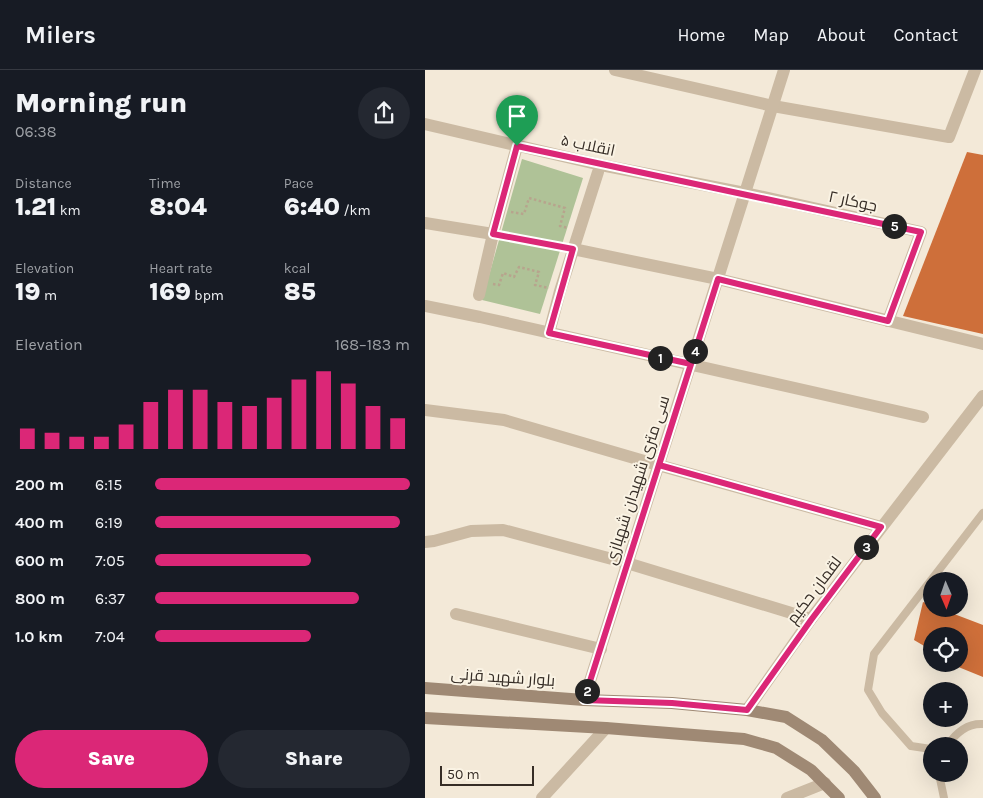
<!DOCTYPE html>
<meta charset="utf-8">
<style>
body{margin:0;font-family:Karla,Cairo,sans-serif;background:#242831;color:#f1f3f6;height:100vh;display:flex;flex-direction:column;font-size:19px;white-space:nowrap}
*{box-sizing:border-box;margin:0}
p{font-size:16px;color:#9ea1a6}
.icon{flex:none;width:28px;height:28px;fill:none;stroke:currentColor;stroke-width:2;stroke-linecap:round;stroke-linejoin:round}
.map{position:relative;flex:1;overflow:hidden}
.details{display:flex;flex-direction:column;background:#171b24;width:425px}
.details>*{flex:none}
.needle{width:32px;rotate:178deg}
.buttons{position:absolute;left:498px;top:502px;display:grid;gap:10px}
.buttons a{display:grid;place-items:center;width:45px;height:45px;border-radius:50%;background:#171b24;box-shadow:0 5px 20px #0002;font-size:25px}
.scale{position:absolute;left:15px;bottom:12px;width:94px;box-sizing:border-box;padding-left:5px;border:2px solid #362d26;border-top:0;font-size:14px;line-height:18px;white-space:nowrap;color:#362d26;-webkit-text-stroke:4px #faf3e4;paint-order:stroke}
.pin{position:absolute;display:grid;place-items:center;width:42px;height:42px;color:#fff;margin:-51px -21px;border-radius:50% 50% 50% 0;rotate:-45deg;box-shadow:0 0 5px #0007}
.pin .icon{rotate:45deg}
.km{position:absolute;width:25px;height:25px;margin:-12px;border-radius:50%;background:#222;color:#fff;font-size:14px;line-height:25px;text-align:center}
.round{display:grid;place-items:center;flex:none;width:52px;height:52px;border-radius:26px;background:#242831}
.head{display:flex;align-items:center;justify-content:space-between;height:85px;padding:0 15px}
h1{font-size:28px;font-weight:800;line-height:38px}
.figures{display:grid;grid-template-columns:repeat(3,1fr);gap:8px;height:85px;padding:5px 15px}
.figures div{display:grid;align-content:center}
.figures b{font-size:25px;font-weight:800}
.figures small{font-size:14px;font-weight:400}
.figures p{font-size:14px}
.chart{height:140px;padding:10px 15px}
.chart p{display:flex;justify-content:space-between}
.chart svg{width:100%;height:90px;margin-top:5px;stroke:#db2777;stroke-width:6}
.primary-button{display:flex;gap:10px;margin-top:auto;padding:10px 15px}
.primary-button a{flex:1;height:58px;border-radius:30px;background:#db2777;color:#fff;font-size:20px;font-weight:800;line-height:58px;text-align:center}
.primary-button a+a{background:#242831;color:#f1f3f6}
ul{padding:0 15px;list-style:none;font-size:16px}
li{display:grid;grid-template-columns:80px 60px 1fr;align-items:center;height:38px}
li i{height:12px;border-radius:6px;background:#db2777}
header{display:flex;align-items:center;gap:30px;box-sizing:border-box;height:70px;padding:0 25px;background:#171b24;border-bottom:1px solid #363941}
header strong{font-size:24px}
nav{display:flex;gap:28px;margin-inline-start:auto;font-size:18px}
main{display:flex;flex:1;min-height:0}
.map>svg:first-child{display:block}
</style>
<header>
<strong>Milers</strong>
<nav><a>Home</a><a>Map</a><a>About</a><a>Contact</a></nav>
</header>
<main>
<section class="details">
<div class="head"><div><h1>Morning run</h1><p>06:38</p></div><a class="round"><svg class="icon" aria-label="share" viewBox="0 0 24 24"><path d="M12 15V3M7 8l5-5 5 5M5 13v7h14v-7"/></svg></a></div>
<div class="figures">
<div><p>Distance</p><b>1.21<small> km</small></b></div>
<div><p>Time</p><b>8:04</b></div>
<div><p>Pace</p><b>6:40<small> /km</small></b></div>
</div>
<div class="figures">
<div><p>Elevation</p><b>19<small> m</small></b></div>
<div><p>Heart rate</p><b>169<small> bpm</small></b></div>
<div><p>kcal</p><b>85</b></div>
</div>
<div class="chart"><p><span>Elevation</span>168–183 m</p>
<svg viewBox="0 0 160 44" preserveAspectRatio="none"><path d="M5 44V34M15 44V36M25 44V38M35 44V38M45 44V32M55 44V21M65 44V15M75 44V15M85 44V21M95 44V23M105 44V19M115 44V10M125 44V6M135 44V12M145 44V23M155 44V29"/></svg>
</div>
<ul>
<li><b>200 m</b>6:15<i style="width:100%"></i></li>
<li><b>400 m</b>6:19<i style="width:96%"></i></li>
<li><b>600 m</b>7:05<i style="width:61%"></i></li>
<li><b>800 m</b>6:37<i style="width:80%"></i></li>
<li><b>1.0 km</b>7:04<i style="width:61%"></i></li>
</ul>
<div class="primary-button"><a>Save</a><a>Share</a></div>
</section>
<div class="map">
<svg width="558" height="728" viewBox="0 0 558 728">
<rect width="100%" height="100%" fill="#f3e9d8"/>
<!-- green -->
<path fill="#afc297" d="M97,89L158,108L115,244L57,230Z"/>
<!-- building -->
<g fill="#ce6f3a">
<path d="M542,82L558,85V264L478,246Z"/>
<path d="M498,532L506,535V539H516L558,555V607L526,594H534V566H506V580L489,570Z"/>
</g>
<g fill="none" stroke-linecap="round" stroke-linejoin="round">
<!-- path -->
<g stroke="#b7a48d" stroke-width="2.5" stroke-dasharray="2.5 2.5" stroke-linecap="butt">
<path d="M86,142L99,144L104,128L140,138L135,156L143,158"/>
<path d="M79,166L137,177"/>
<path d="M68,214L74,215L78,203L89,207L94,197L114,202L110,215L124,218"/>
</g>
<!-- service -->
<g stroke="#cbbaa3" stroke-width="8">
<path d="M522,676C530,664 542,653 558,654"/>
<path d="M506,679L486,676L457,643L443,620L449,584L558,443"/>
<path d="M514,704L519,728"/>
</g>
<!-- minor -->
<g stroke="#cbbaa3" stroke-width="12">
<path d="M190,0L348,36L524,67L550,0"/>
<path d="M0,54L176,95L320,123L496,162L463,251"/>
<path d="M0,153L68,164"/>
<path d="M148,179L293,209L558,274"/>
<path d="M54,225L68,164L92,76"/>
<path d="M0,236L55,247L498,347"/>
<path d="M124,263L135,221L173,102"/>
<path d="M0,340L79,350L233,395L456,457"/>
<path d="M0,472L9,471L46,461L78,460L202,493L386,549"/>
<path d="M31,544L176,579"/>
<path d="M159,630L359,0"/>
<path d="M322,640L386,549L558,326"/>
<path d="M117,728L181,658"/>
<path d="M362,728L400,713"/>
</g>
<!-- secondary -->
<g stroke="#9f8974" stroke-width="12">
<path d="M0,618L159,630L247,633L322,640L361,647L397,670L429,701L450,728"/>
<path d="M0,648L181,658L319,669L351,678L386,700L414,728"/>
</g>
</g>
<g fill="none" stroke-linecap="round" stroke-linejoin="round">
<defs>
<path id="route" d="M92,76L68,164L148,179L124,263L266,294L159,630L247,633L322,640L386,550L456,457L234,395L293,209L463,251L496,162L92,76"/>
</defs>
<!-- route casing -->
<use href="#route" stroke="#fff" stroke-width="10"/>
<!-- route -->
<use href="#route" stroke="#db2777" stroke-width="6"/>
</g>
<g text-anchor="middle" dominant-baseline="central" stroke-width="4" stroke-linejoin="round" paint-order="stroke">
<!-- street labels -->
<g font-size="16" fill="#362d26" stroke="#faf3e4">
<text transform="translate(163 75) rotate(12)">انقلاب ۵</text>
<text transform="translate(428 131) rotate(12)">جوکار ۲</text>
<text transform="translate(212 410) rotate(-72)">سی متری شهیدان شهبازی</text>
<text transform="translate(389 520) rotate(-53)">لقمان حکیم</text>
<text transform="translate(78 607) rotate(4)">بلوار شهید قرنی</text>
</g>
</g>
</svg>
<div class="buttons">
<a><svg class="needle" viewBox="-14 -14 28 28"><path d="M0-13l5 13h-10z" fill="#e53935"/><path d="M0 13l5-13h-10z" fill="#9ea1a6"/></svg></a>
<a><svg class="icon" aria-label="locate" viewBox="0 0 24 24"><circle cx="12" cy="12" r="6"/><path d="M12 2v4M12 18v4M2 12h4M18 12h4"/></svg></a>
<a>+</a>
<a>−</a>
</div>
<div class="scale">50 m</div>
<div class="pin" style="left:92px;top:76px;background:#1e9e55"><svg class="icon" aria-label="arrive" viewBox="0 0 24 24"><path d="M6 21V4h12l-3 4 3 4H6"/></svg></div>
<b class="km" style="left:235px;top:288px">1</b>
<b class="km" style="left:162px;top:621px">2</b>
<b class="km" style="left:441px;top:477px">3</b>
<b class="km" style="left:270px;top:281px">4</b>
<b class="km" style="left:469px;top:156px">5</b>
</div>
</main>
